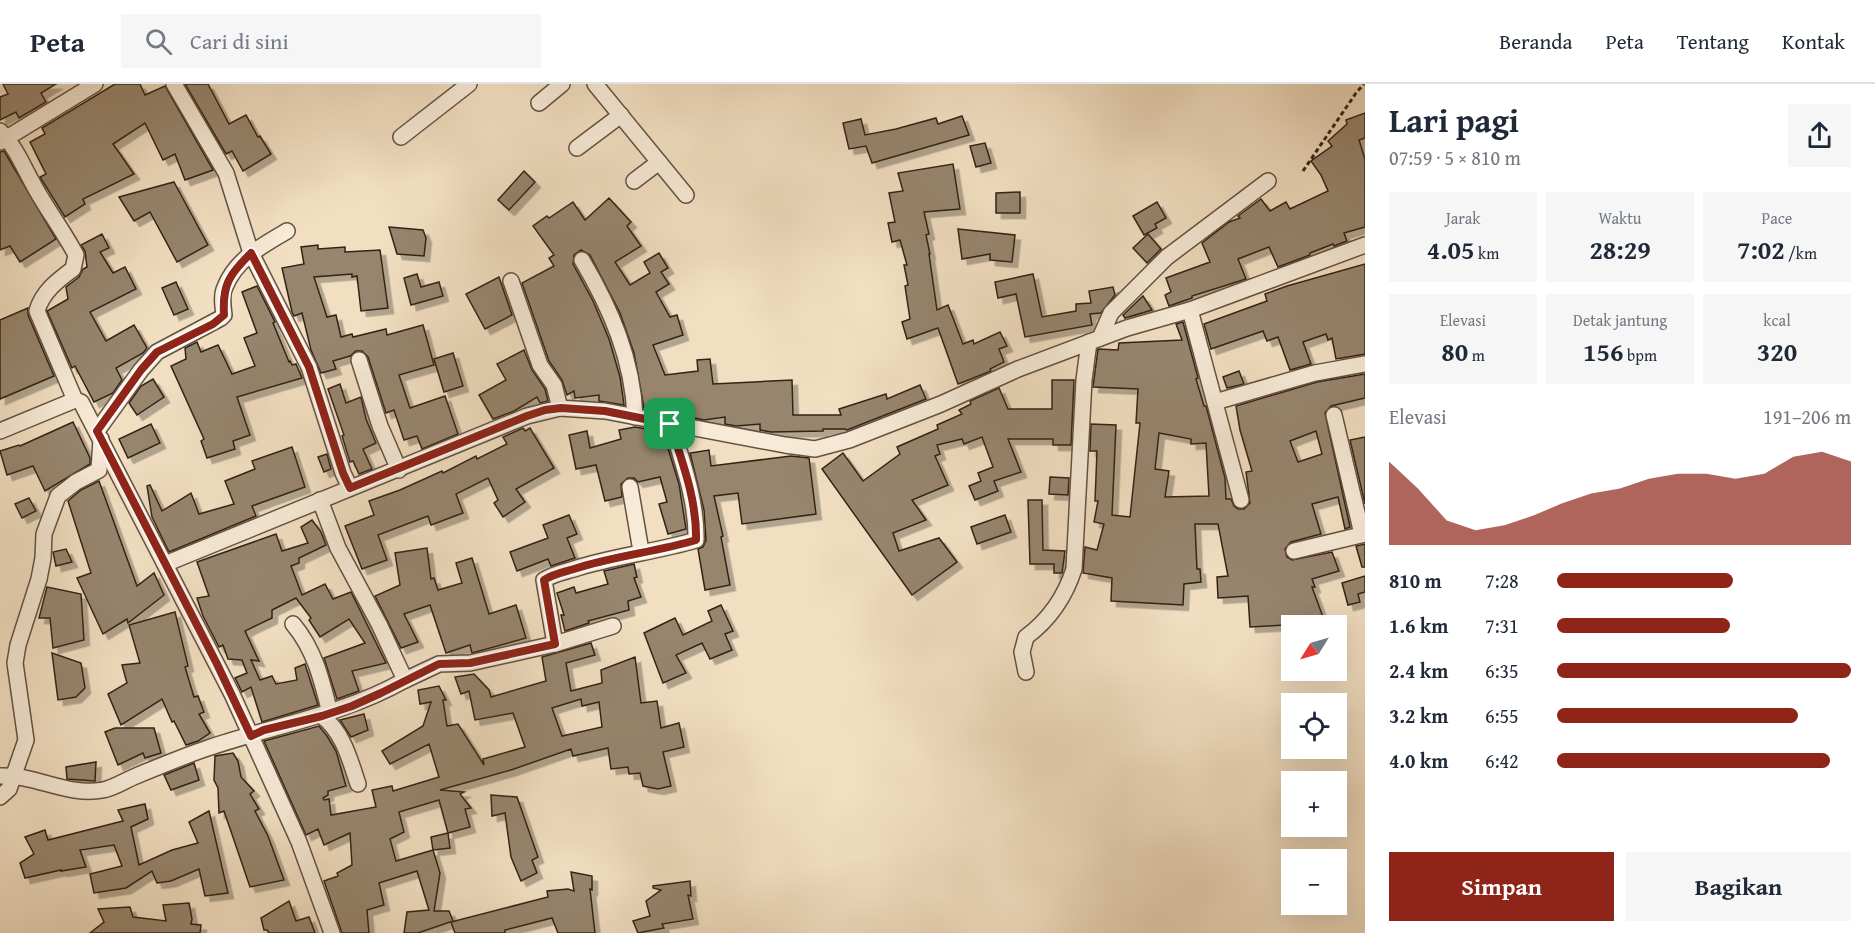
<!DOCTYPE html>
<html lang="id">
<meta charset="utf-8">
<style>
body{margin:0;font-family:"Gentium Book Plus",serif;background:#f6f6f7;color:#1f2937;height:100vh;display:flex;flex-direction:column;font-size:22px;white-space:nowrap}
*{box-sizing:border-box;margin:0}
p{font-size:20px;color:#747a83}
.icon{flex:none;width:33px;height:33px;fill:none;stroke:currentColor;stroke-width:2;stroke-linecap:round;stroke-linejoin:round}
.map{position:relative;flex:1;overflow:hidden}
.side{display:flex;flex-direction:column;background:#fff;width:510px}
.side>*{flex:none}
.needle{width:39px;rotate:233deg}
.controls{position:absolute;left:1281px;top:531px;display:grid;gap:12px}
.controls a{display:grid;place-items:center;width:66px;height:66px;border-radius:0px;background:#fff;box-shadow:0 6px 24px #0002;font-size:30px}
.pin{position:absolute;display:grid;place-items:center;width:51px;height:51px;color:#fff;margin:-26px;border-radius:12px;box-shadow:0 3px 9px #0006}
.round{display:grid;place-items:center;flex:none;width:63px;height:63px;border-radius:0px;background:#f6f6f7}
.headline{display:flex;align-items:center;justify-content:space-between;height:102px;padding:0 24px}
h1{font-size:33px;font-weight:800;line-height:45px}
.metrics{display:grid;grid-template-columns:repeat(3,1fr);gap:9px;height:102px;padding:6px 24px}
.metrics div{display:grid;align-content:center;border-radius:0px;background:#f6f6f7;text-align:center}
.metrics b{font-size:26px;font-weight:800}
.metrics small{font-size:16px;font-weight:400}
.metrics p{font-size:16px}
.chart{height:168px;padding:12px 24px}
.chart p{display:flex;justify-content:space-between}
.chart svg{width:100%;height:108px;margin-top:6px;fill:#8f2418;opacity:.7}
.cta{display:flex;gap:12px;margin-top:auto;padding:12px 24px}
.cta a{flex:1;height:69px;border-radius:0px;background:#8f2418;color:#fff;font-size:24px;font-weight:800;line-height:69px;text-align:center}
.cta a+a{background:#f6f6f7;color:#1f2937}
ul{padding:0 24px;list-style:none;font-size:20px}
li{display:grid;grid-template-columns:96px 72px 1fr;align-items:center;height:45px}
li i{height:15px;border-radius:8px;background:#8f2418}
header{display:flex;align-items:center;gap:36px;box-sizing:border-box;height:84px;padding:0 30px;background:#fff;border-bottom:2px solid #e0e1e3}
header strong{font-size:28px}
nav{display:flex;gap:33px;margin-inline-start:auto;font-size:21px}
.search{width:420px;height:54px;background:#f6f6f7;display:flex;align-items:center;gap:15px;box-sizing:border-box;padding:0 21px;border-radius:0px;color:#747a83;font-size:22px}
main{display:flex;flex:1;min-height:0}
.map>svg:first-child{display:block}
</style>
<header>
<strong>Peta</strong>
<div class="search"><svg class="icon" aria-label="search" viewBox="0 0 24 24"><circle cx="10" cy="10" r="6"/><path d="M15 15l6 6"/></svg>Cari di sini</div>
<nav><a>Beranda</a><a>Peta</a><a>Tentang</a><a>Kontak</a></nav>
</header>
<main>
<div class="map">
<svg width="1365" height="849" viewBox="0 0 1365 849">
<defs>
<filter id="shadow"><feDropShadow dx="5.5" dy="5.5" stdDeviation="0" flood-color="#0004"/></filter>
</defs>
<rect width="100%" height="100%" fill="#f2dfc2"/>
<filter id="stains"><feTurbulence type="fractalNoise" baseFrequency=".00333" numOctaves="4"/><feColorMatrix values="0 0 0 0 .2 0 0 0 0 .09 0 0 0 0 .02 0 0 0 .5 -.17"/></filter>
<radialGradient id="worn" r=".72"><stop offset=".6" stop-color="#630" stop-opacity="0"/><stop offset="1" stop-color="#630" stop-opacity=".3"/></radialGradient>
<!-- building -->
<g fill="#97856e" stroke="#342314" stroke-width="1.5" fill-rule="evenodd" filter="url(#shadow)">
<path d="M3,0H56L41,9L46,18L19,34L16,28L0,36V13L8,10Z"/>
<path d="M115,0H140L145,11L165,2L213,86L185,96L175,70L163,76L145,39L113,60L134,90L83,115L85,120L65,133L40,93L46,90L30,58L45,50L42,44Z"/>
<path d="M185,0H208L229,40L246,31L258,53L260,52L271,70L243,87L232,67L226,70Z"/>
<path d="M1365,29V54L1359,56L1365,75V143L1344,149L1347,157L1334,162L1333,160L1310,169V171L1278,183L1269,163L1238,175L1246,195L1192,212V214L1169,222L1165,211L1171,208L1166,194L1210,178L1202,159L1229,138L1240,134L1238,132L1242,129L1261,115L1270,127L1286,118L1290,125L1328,107L1321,91L1311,77L1332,62L1328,57L1347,40L1346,36Z"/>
<path d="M962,32L969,51L872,79L866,62L849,65L843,39L861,35L865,51L896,45L936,34L938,40Z"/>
<path d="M985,59L991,79L976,83L970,62Z"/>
<path d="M4,67L56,155L20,178L10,162L0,166V68Z"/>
<path d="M953,80L960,125L924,128L929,150L926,151L930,170H929L937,226L948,221L963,260L973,256L974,260L1000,248L1007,262L999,265L1004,278L990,285L991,287L958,300L938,244L907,255L902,238L910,235L905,202L908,201L904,181H907L900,156L892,158L888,139L895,138L889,109L903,107L898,89Z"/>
<path d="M524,87L535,98L509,126L498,116Z"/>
<path d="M174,98L208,161L177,178L150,128L134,137L119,113Z"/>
<path d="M1020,108V129H996V109Z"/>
<path d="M609,114L631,138L627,142L641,162L615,178L630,201L650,189L644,178L659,169L668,184L661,188L669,200L656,208L670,233L677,231L683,251L653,261L665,291L698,287L697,276L710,275L713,300L792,296L793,331H841L839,325L886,310L887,315L920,301L926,315L847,346L845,345H823V347L771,348L760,346V340L736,342L725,340V333L704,336L690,333L689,325L672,330L644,324L634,269L620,229L590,171L581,166L574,171L573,180L593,217L609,255L620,293L624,321L599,317V311L575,314L574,307L567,311L562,296L549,277L522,199L554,182L549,174L554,171L533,142L547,132L549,134L573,118L585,136Z"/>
<path d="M1157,118L1166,134L1155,140L1157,144L1144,151L1133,132Z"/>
<path d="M389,143L423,146L426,154L424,172L397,170Z"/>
<path d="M958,145L1015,151L1012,178L990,176V170L962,175Z"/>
<path d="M102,150L109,164L100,168L113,189L125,183L136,205L90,228L106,257L134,241L147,264L143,269L116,284L122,296L113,309L94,318L75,282L72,284L47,227L68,215L66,203L79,193L83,185L87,183L85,167L81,161Z"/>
<path d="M1148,150L1161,165L1147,179L1133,164Z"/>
<path d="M318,161V165L345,163V168L380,166L388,224L361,227L357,192L352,193V190L314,193L327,233L336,231L341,253L352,250L353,253L386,245L387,251L423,241L434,281L399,291L410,324L445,312L458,350L422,365L417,352L404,356L394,326L386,329L368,273L362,267H356L350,272L333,277L336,285L321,289L311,266L302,229L294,232L292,228L282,184L304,180L301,163Z"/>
<path d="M1365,180V270L1336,275L1332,254L1328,256L1326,250L1303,258L1311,280L1290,286L1278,253L1267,257L1263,247L1211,265L1204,240L1267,217L1265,210L1287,202Z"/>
<path d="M417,190L421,203L439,198L443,212L411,221L404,194Z"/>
<path d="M1033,190L1042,233L1076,227V220L1091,219L1089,207L1113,203L1115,211L1101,229L1090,230L1092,241L1025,253L1016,210L998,214L995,198Z"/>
<path d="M499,193L512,231L485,245L466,210Z"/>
<path d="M176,198L188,225L174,231L162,204Z"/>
<path d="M257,202L275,238L273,239L289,278L290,277L292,281L296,280L302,294L237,313L250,351L233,357L235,365L207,374L201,357L204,355L171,282L186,275L185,264L197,258L201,268L218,261L232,290L255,282L244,254L257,249L242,208Z"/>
<path d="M1143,212L1152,226L1125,234L1123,231Z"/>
<path d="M28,224V231L54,292L0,315V236Z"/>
<path d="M1183,238L1198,294L1196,295L1204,322H1206L1225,394L1226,415H1231L1234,422L1238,425H1244L1250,419L1246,388L1252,387L1240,346L1236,322L1317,298L1365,290V314L1331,322L1325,329L1350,443L1345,445L1338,413L1312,420L1321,450L1291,458L1285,465L1287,473L1292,476L1332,468L1339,487L1312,495L1315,503H1312L1323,533L1304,540L1250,543L1248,512L1218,514L1217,493L1228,492L1218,440H1195L1197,485H1200L1201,498L1184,500L1183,521L1111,517L1112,494L1083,489L1085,463L1097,466L1104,440L1094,438L1098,417H1095L1097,367H1090L1091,340L1116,341L1112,431L1130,433L1140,339H1136L1138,305L1093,303L1098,265L1118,266L1119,259L1182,256L1176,240ZM1316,347L1322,370L1298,378L1290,357ZM1159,349L1191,355V360L1206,359L1209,412L1165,413L1169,387L1155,385Z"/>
<path d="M524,266L532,286L545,305L548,317L540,319L537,313L514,327L493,335L479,311L506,296L497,280Z"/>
<path d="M453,269L463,302L444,308L434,275Z"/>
<path d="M1239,287L1244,300L1227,304L1223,293Z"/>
<path d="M153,295L164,313L137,331L129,319L141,302Z"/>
<path d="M1052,296H1074L1071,361H1053V355H1008L1021,388L994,397L998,407L975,416L969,402L981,397L978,389L993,383L982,353L964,360L962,355L937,361L940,370L935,372L948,401L912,416L926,436L893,449L899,467L939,454L957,478L912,511L822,385L843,369L863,397L900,370L897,363L938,345L937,341L962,330L959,326L971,320L970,317L999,304L1008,325H1052Z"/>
<path d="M340,300L346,319L361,313L366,335L376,359L363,365L372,385L359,390L353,377L350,378L342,352L344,351L328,305Z"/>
<path d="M73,338L90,374V380L45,407L33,382L7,391L0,367L19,361L20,362Z"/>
<path d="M151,340L160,359L128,374L119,355Z"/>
<path d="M635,343L663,348L679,400L686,445L668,450L659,420L667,418L660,393L638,398L634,394H628L621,400L622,413L605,417L596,381L576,385L569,351L587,347L590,364L621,355L619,346Z"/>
<path d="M523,344L525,347L530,344L554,384L516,405L525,418L503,433L494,419L498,416L488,394L456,410L463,429L431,441L428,432L378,451L387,476L362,485L345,442L374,431L369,417L400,406L442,387L443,389L476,372L477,375L507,360L503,353Z"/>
<path d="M1365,353V420L1350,356Z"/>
<path d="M292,363L305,403L252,422L256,432L169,468L152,433L147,402L150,401L162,427L191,409L199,430L234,420L225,397L255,385L252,377Z"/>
<path d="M709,366L711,382L791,372L809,374L816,430L742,440L738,409L714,412L723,452L721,453L730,501L705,506L698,465L703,463L706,456L704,426L690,369Z"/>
<path d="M327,370L331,385L324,388L318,373Z"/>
<path d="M1050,393L1069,394L1068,411L1049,410Z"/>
<path d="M99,397L137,502L154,489L164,511L128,539L127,535L103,550L77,494L91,489L68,417L81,406Z"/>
<path d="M29,414L36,427L22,434L15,420Z"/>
<path d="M1028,416H1042L1043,466L1065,467L1062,489H1054V480H1030Z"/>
<path d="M569,431L577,450L567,454L575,474L551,482L548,475L517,487L510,468L548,454L543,441Z"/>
<path d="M1005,431L1011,448L977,460L971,443Z"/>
<path d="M312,436L321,448L326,461L299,474V479L291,482L302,511L325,500L333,515L351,508L386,579L352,587L359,607L337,615L324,574L365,559L349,535L320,553L309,536L311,534L296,514L272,526V534L245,547L259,577L251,576L260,596L272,592L276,600L297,596L295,584L305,580L318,621L262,638L251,603L242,608L235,594L247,589L242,576L228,575L223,561L219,563L203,532L197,514L209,512L197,478L276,450L282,467L308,459L301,443Z"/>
<path d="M1365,460V483H1362L1356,462Z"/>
<path d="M427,464L431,495L434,494L438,506L462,499L456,479L472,474L489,530L516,521L526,554L472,569L470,561L446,569L430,521L404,530L418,558L401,564L375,512L400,501L395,469Z"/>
<path d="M66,465L72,478L56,482L53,468Z"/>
<path d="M634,480L637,493L634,494L641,513L628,517L629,526L588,537L589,539L565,547L561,531H564L557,509L574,503L576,509L608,500L604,487Z"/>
<path d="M1365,492V508L1358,510L1360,518L1348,521L1342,499Z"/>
<path d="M47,503L81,510L84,556L53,564L50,534H39Z"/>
<path d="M721,521L733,547L725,550L732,566L710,575L702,559L676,571L686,589L663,599L644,549L675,534L683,551L712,537L708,527Z"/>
<path d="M175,528L188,582L185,583L194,613L198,612L204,628L199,630L210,649L198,657L186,661L174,637L172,638L162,615L121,641L108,610L127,599L122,581L140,579L129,541Z"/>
<path d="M591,559L595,571L566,579L571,607L602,599L601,586L635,573L641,619L657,617L661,644L679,639L684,663L663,668L671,702L658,705L643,702L640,689L629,690L628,683L611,685L608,664L573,672L571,665L511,686L440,706L464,708L460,710L471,724L465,725L470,743L448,749L439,716L399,728L404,748L390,755L396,777L433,766L440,789L434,827H449L453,837L418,849H404L407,828L429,826L417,787L379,799L384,821L367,826L369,849H342L324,797L338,792L337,789L352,781L350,749L324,761L318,745L306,751L264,657L319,642L327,652L336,667L346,702L328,707V711L323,714L324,716L329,715L331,731L376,723L372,706L392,702L393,707L439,693L429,660L390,680L382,667L423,642L431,618L420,620L418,606L439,602L446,616H443L447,642L458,640L484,681L483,675L525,663L513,629L475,636L469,607L461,610L455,593L474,590L489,606L491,613L546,597L542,573ZM581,615L582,622L599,618L602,643L562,652L552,624Z"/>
<path d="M52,569L81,579L85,604L76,613L58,616Z"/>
<path d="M364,630L368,646L351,653L340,636Z"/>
<path d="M115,644H154L161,669L145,674L143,669L118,681L105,648Z"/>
<path d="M233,669L238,677L241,693L254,707L250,710L259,725L255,727L268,752L284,796L250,803L224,727L219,729L218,704L214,696L215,672Z"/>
<path d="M96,678L95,697L67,695L66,683Z"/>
<path d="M194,679L199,696L171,706L164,691Z"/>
<path d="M491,711L517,713L538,773L532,776L537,789L521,797L511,773L505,729L492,732Z"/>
<path d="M145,720L148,735L131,743L139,781L172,766L198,759L189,738L209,727L228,809L205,812L199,785L171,797L157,799L152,787L126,804L94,809L90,790L122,782L114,761L80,766L86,783L61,787V786L25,794L20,779L34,770L25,753L45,746L48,756L123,737L118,726Z"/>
<path d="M448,749L450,764L433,766L431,753Z"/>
<path d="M571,788L592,792V806L590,805L595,849H558L552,834L505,846V849H455L451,838L548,813L547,807L568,805L574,807Z"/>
<path d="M690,797L691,812L688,811L693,835L662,840L664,844L638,849L633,837L650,832L646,817L661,806L653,804V802Z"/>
<path d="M289,817L296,837L309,833L315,849H269L267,846H264L261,834Z"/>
<path d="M189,819L192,835L191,840L201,841L200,849H90L104,838L98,825L130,823L133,833L166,837L163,821Z"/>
</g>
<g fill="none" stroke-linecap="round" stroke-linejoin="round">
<defs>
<g id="minor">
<path d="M174,0L226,89L251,169L309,283L343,389L350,404"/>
<path d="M595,0L686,111"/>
<path d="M539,19L562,0"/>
<path d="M0,47C15,62 22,80 32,98C45,123 63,146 76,171L73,185C58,196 42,208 37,227L75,316"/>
<path d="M401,53L469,0"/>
<path d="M0,58L95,0"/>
<path d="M577,64L621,31"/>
<path d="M634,97L659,78"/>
<path d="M582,176C611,225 633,276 635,333"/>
<path d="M511,197L540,281L554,301L560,324"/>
<path d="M1190,226L1241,416"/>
<path d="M1100,254L1111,229L1167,173L1268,97"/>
<path d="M359,276L380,342L399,386"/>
<path d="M1215,318L1315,289L1365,280"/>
<path d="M1334,331L1362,450"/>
<path d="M0,347L75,316L81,318L232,610L299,758L332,849"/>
<path d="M97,347L141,286L157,268L221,234L224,231C223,222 221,211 225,203C236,175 263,161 287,147"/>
<path d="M630,403L641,467"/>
<path d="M320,416L338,464L379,540L405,596L439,580L470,579L555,560L613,542"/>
<path d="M1294,467L1365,450"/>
<path d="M165,480L527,332L560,324L605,327L785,361L815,365L849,356L941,320L1018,285L1127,244L1190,226L1365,161"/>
<path d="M293,540C315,566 322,597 330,629"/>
<path d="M555,560L544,496C553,490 564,488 574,485C614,472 656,468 696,456C697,417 682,377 671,340"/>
<path d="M1026,588L1022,568L1026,553C1049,536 1065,513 1074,485L1084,296L1089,258"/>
<path d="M322,632C343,648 350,676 358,700"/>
<path d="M0,692C35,690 68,713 103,706C114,704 126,696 136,692C160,682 184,672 208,664C275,641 343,631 405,596"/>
<path d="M0,713L9,705L26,656L15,579L18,561L39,495L43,474L44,450L58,412L76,398L99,386L101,355"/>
</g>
</defs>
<!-- minor casing -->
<use href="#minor" stroke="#645240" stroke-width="18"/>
<!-- path -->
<path stroke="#342314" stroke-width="3" stroke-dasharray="4.5 3" stroke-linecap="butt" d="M1303,87L1356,9L1364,0"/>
<!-- minor -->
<use href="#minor" stroke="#f7ead7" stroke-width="15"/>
</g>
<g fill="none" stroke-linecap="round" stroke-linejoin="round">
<defs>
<path id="route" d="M251,169L309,283L343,389L350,404L527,332L545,326L561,324L605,327L670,340C682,377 697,416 696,456C656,468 614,472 574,485C564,488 553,490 544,496L555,560L470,579L439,580L381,609L352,622L322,632L264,646L251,652L217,580L97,347L141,286L157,268L213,240L224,231C222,200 230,190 251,169Z"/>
</defs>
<!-- route casing -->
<use href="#route" stroke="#fff" stroke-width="12"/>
<!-- route -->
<use href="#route" stroke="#8f2418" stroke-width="8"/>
</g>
<rect width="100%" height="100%" filter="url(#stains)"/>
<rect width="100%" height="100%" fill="url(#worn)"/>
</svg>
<div class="controls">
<a><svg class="needle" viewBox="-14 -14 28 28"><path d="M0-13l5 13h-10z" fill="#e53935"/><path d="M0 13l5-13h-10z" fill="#747a83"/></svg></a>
<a><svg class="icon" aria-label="locate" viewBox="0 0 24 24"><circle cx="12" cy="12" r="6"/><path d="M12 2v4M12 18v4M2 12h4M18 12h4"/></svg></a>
<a>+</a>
<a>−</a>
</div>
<div class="pin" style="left:670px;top:340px;background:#1e9e55"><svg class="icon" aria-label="arrive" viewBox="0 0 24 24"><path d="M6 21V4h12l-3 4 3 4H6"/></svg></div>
</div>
<section class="side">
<div class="headline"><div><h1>Lari pagi</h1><p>07:59 · 5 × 810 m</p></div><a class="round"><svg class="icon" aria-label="share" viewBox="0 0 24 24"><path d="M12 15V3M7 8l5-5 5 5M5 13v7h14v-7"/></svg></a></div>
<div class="metrics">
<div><p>Jarak</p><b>4.05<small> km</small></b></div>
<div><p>Waktu</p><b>28:29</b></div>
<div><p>Pace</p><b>7:02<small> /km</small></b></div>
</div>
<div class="metrics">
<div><p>Elevasi</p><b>80<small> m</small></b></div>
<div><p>Detak jantung</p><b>156<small> bpm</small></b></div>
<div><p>kcal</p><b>320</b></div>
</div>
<div class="chart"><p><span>Elevasi</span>191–206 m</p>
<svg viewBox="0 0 160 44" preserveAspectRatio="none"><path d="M0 44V10L10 21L20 34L30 38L40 36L50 32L60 27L70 23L80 21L90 17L100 15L110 15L120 17L130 15L140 8L150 6L160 10V44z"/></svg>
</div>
<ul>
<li><b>810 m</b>7:28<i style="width:60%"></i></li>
<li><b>1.6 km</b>7:31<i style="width:59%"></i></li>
<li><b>2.4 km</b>6:35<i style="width:100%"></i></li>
<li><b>3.2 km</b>6:55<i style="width:82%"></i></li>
<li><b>4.0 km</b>6:42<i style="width:93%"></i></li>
</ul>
<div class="cta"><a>Simpan</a><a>Bagikan</a></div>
</section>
</main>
